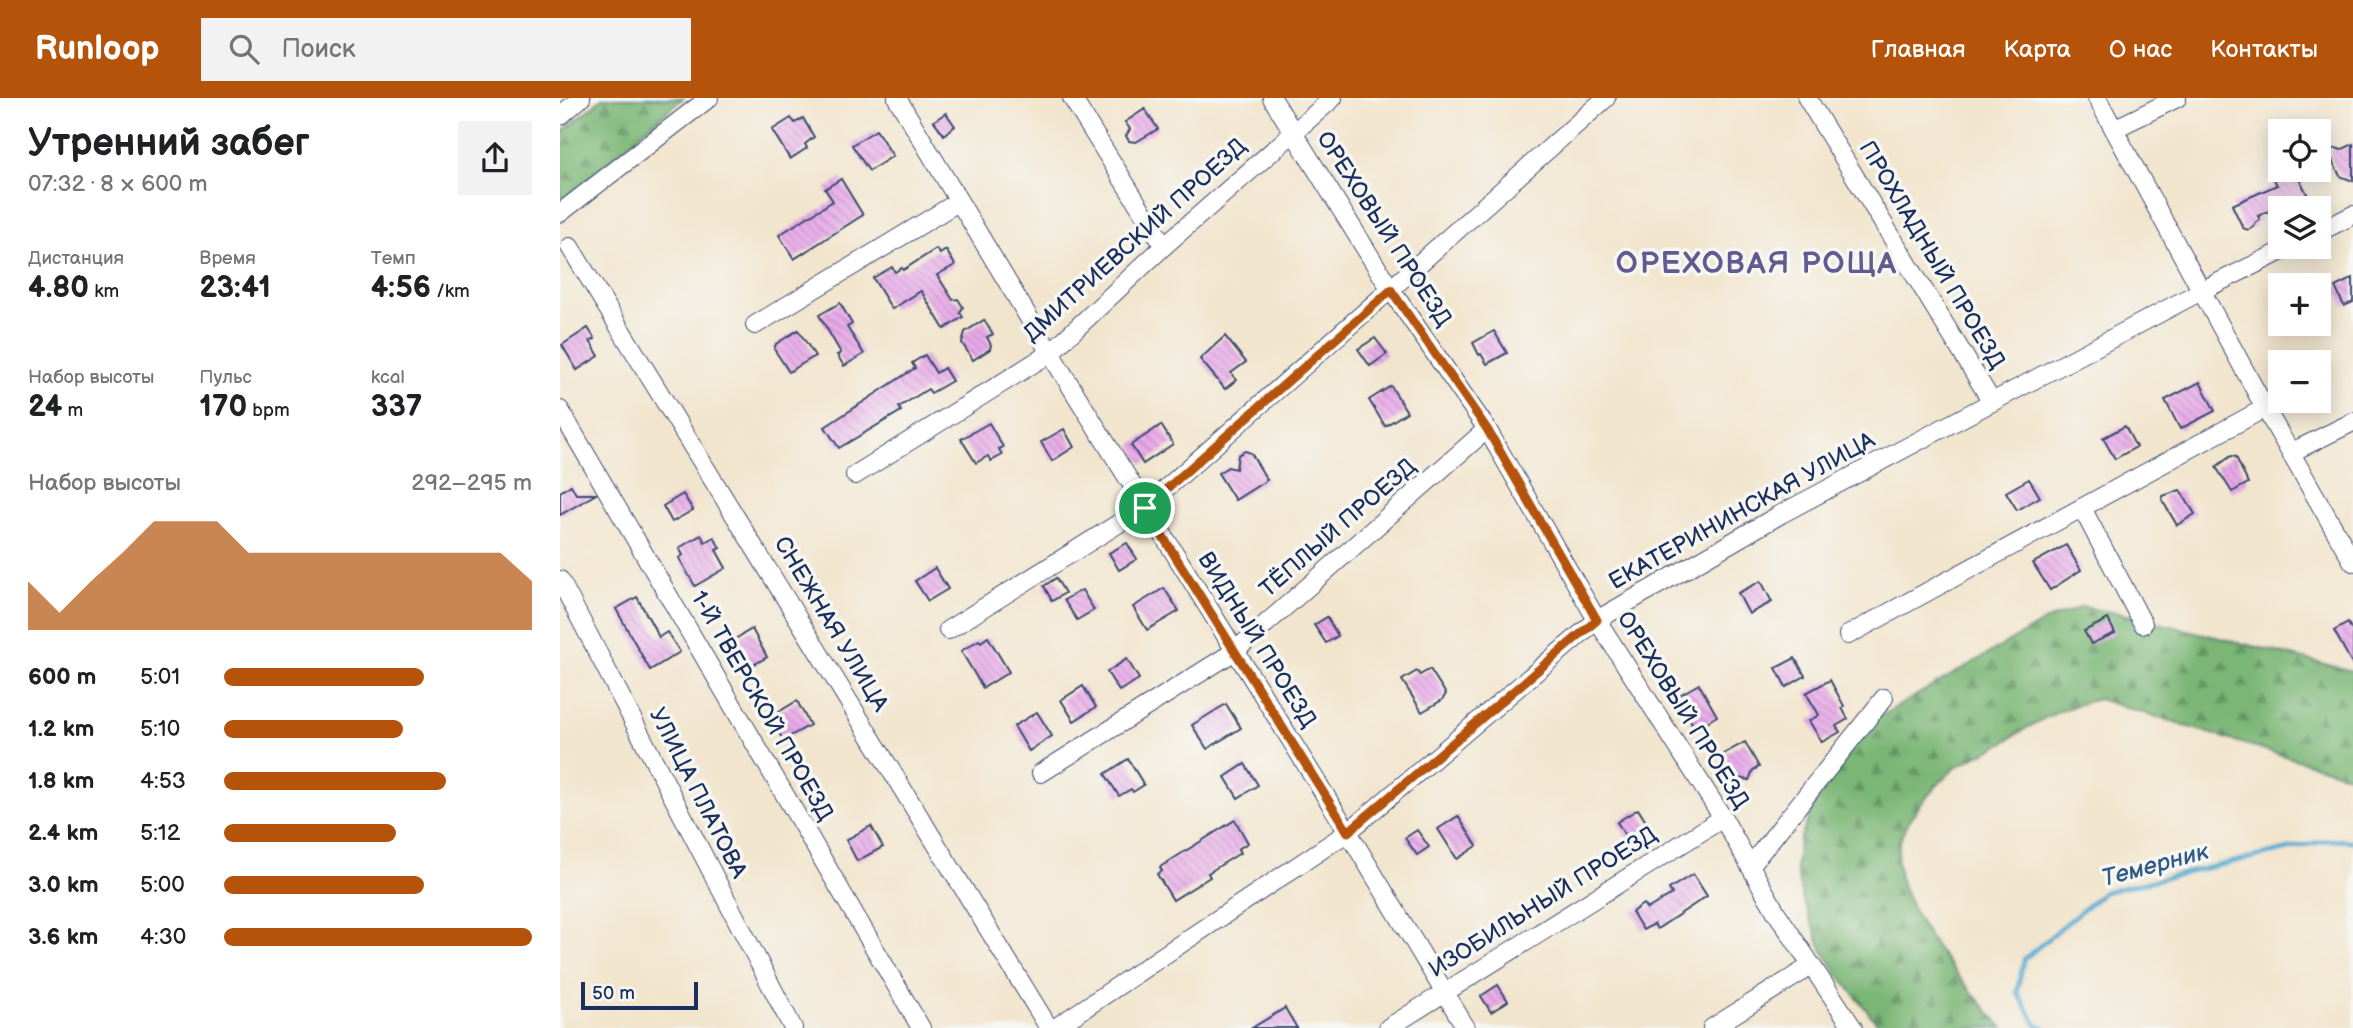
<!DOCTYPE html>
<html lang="ru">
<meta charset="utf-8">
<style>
body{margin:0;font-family:"Balsamiq Sans",sans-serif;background:#f2f2f2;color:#202124;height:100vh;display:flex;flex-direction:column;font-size:26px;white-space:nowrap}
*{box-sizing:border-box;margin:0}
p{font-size:23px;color:#757577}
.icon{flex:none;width:38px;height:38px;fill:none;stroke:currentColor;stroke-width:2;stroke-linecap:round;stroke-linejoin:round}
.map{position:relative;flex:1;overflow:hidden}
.drawer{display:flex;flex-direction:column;background:#fff;width:560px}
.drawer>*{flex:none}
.tools{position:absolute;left:1708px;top:21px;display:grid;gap:14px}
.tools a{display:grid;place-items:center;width:63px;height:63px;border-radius:0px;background:#fff;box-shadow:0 4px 18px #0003;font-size:35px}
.scale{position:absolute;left:21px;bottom:18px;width:117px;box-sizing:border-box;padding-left:7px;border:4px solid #1b2f5e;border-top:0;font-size:19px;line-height:24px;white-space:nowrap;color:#1b2f5e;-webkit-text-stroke:5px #f6f6f2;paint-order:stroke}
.pin{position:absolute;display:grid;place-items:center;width:60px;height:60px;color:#fff;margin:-30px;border:4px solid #fff;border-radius:50%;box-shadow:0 2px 7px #0007}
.round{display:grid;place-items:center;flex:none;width:74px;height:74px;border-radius:0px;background:#f2f2f2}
.head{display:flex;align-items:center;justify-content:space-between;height:119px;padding:0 28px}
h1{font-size:38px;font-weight:700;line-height:52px}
.stats{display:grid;grid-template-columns:repeat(3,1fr);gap:10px;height:119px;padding:7px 28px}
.stats div{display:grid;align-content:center}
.stats b{font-size:30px;font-weight:700}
.stats small{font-size:19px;font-weight:400}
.stats p{font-size:19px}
.chart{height:196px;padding:14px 28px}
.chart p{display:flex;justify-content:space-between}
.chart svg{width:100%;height:126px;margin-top:7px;fill:#b45309;opacity:.7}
ul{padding:0 28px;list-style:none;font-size:23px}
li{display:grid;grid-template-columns:112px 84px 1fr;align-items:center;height:52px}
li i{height:18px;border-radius:9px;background:#b45309}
header{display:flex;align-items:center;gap:42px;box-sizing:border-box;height:98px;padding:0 35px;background:#b45309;color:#fff}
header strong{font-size:33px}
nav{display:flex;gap:38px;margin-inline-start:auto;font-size:24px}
.search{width:490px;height:63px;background:#f2f2f2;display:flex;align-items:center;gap:18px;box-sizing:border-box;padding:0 24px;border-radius:0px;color:#757577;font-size:26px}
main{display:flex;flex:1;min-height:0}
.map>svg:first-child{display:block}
</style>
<header>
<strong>Runloop</strong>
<div class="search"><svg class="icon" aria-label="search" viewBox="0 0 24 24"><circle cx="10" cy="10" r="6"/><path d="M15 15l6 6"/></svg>Поиск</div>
<nav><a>Главная</a><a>Карта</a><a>О нас</a><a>Контакты</a></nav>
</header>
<main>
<section class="drawer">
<div class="head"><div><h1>Утренний забег</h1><p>07:32 · 8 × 600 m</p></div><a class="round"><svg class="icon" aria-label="share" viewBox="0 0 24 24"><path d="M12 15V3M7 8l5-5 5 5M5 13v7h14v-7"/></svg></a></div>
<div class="stats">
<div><p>Дистанция</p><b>4.80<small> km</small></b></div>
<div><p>Время</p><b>23:41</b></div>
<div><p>Темп</p><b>4:56<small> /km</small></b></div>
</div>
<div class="stats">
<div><p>Набор высоты</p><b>24<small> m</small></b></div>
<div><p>Пульс</p><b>170<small> bpm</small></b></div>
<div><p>kcal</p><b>337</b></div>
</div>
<div class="chart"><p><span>Набор высоты</span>292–295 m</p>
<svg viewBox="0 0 160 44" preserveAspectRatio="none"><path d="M0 44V27L10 38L20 27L30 17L40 6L50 6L60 6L70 17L80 17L90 17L100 17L110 17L120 17L130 17L140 17L150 17L160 27V44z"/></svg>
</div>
<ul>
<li><b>600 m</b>5:01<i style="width:65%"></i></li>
<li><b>1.2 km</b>5:10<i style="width:58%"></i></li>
<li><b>1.8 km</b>4:53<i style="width:72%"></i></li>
<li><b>2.4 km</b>5:12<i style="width:56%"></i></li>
<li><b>3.0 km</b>5:00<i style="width:65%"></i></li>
<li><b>3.6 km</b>4:30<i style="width:100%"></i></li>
</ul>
</section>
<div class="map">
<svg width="1793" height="930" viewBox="0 0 1793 930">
<defs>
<pattern id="forest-firs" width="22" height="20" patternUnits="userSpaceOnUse" patternTransform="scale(1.75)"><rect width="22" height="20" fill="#7ab675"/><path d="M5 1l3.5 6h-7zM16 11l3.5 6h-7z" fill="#639463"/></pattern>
<pattern id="building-back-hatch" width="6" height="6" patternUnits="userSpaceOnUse" patternTransform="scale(1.75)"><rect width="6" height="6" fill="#e9aae9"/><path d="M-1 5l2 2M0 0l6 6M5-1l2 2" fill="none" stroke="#bc8bc0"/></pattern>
</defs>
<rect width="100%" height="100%" fill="#f6f6f2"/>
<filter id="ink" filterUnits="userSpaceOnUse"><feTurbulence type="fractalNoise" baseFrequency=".0143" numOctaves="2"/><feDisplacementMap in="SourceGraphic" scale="14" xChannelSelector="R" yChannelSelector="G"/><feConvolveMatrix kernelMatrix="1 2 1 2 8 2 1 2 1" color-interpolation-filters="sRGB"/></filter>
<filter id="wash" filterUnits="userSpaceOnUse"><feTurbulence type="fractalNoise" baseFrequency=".00686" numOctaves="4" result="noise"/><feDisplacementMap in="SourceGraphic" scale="28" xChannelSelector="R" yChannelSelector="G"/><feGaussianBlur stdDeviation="1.57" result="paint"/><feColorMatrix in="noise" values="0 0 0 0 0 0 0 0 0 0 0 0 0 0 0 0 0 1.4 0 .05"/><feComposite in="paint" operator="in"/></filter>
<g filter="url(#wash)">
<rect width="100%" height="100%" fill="#f2e5cd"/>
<!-- forest -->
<g fill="url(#forest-firs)" stroke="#4a726a" stroke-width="2">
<path d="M42,0H123L0,104V36Z"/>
<path d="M1522,509L1563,516L1793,573V679L1538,601C1512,607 1488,617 1465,631C1457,635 1450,641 1443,645C1429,653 1413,658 1400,667C1387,675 1376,689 1366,700C1354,714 1341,733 1338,751C1329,805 1409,892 1443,930H1321L1277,875L1262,851L1242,799L1236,771L1239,743L1262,689L1314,622L1485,523Z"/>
</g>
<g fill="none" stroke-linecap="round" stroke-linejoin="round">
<!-- stream -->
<path stroke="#56aad2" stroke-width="4.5" d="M1485,930L1477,927L1457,894L1464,861L1544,794L1768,742L1793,743"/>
</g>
<g id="blocks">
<!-- building -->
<g fill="url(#building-back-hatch)">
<path d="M585,11L598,31L576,44L569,43L566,38L570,31L565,24Z"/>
<path d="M386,15L395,28L384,37L374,23Z"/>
<path d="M231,20L235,25L243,20L254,39L245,46L247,50L230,61L212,32Z"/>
<path d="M316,32L333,58L309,73L292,47Z"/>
<path d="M1793,46V83L1780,78L1768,54L1776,50L1781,52Z"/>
<path d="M1724,72H1735L1748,98L1734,108L1728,110L1726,105L1698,118L1700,122L1696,124L1694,129L1688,132L1683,130L1672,107L1717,87L1712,78Z"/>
<path d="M281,81L303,117L234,161L219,137L273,103L265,91Z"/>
<path d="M376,151L380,156L386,152L395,167L377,177L393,202L398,201L403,209L400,215L403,219L384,231L361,193L332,211L313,180L332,169L335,174L342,170L343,172Z"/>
<path d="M1793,180V204L1784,208L1775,189Z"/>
<path d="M280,205L292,226L287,229L304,256L284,268L277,257L281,255L259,217Z"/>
<path d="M424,222L433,236L427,239L431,247L430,251L413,262L402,245L405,234Z"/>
<path d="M28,230L35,241L30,243L39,258L17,272L2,247Z"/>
<path d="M238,232L255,258L229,274L214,251L216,246Z"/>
<path d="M934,233L947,255L927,266L921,256L919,257L913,245Z"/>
<path d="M665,238L686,264L671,275L676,282L665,291L640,261Z"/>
<path d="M815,240L827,256L810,268L798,251Z"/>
<path d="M365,257L376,275L384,270L392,283L371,295L368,291L339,309L341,313L279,350L265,329L355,270L352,265Z"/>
<path d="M1640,284L1655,313L1620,331L1605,302Z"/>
<path d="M831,288L847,314L825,328L809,302Z"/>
<path d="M429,325L443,349L439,351L442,357L431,363L428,358L416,365L401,341Z"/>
<path d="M601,327L613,346L583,366L571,347Z"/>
<path d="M1565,328L1576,349L1555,361L1543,340Z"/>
<path d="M504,331L514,349L492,363L481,344Z"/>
<path d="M685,353L691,355L707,382L675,402L658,375L668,369L676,371L678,357Z"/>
<path d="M1671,358L1676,359L1688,385L1672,394L1656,369Z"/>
<path d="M1469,381L1480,399L1457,412L1446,394Z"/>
<path d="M11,387L16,396H36L0,417V394Z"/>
<path d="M1620,392L1635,416L1617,427L1602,402L1603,398Z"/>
<path d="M123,396L133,412L112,424L103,408Z"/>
<path d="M141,437L145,444L154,439L160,450L156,452L166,470L135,488L119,460L123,457L119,450Z"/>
<path d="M567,445L577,461L559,472L549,455Z"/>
<path d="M1506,447L1521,472L1490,492L1473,465Z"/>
<path d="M375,470L388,491L368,503L355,483Z"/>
<path d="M496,480L505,495L492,503L484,488Z"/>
<path d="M1201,483L1212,504L1189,516L1178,495Z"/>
<path d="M604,490L619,513L587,532L573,509Z"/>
<path d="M522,492L534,512L517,522L504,502Z"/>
<path d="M77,499L99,539L107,534L120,554L90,572L56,511Z"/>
<path d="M767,519L778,538L766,545L754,527Z"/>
<path d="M1548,521L1555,535L1531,546L1524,533Z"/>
<path d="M1788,525L1793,534V567L1774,533Z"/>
<path d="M192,531L207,559L186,571L170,544Z"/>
<path d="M428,539L449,574L423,590L401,553L419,542L421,544Z"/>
<path d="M1235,560L1245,578L1226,589L1216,570Z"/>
<path d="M567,561L579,581L559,593L547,574Z"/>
<path d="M870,571L886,596L882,602L862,614L842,582L857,573L860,577Z"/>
<path d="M1270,582L1284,608L1282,610L1288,621L1276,628L1280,634L1262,644L1249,623L1259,617L1246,595Z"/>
<path d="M1139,586L1157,618L1135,631L1118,598Z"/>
<path d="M523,588L536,609L514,623L501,602Z"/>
<path d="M237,603L250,627L223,642L210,619Z"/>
<path d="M666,606L681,630L647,651L632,627Z"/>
<path d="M477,614L492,638L469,653L454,628Z"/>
<path d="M1185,644L1199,669L1193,672L1189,682L1179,680L1174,682L1160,658Z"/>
<path d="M568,661L584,687L573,694L571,691L559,698L545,676Z"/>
<path d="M685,666L698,687L678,700L665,679Z"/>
<path d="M1078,711L1095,738L1074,752L1057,724Z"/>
<path d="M898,718L917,748L897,761L878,731Z"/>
<path d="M675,722L688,745L678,751L680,755L648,775L650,779L613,802L597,776L602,773L600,769Z"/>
<path d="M311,728L323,749L297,763L286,742Z"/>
<path d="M857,732L869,749L857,757L845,740Z"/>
<path d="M1133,776L1147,798L1097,831L1094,826L1083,832L1072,814L1083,806L1087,811L1112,796L1109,791Z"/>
<path d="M938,887L948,903L931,914L921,898Z"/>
<path d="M725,910L737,930H692Z"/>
</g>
</g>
</g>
<g filter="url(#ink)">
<use href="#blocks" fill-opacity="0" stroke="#3b4a6f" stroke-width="2"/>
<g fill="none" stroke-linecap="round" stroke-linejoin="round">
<defs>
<g id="minor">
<path d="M337,0L490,255L788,734L906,930"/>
<path d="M512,0L604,148"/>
<path d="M712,0L831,192L927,331L1037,522L1163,720L1216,814L1293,930"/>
<path d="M1247,0L1432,304"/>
<path d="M1537,0L1705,310L1793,464"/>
<path d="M0,18L21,0"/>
<path d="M1554,31L1617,0"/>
<path d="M0,115L149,0"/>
<path d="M1759,134L1793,117"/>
<path d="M10,149L489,930"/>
<path d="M195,227L398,104"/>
<path d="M0,312L361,930"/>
<path d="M1732,354L1793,324"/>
<path d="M295,377L490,255L604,148L773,0"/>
<path d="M1522,410L1583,526"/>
<path d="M0,482L233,930"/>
<path d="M388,532L585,409L1046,0"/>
<path d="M1288,537L1705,310"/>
<path d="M481,675L675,553L927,331"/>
<path d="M1190,768L1324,600"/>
<path d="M495,930L788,734L1037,522L1221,416L1643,192L1730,149"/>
<path d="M828,930L1163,720"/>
<path d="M1152,930L1251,868"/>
</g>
</defs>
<!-- minor casing -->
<use href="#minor" stroke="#3b4a6f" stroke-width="20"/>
<!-- minor -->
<use href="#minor" stroke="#fff" stroke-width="18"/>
</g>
</g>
<g fill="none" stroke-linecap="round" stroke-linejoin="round" filter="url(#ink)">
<defs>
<path id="route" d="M831,192L927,331L1037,522L788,734L585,410Z"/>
</defs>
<!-- route casing -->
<use href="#route" stroke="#fff" stroke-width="14"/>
<!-- route -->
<use href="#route" stroke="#b45309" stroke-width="9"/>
</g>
<g text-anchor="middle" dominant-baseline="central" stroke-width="7" stroke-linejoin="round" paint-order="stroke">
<!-- street labels -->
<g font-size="23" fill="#1b2f5e" stroke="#f6f6f2">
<text transform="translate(824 131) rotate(57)">ОРЕХОВЫЙ ПРОЕЗД</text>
<text transform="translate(575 142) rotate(-42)">ДМИТРИЕВСКИЙ ПРОЕЗД</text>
<text transform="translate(1372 157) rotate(59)">ПРОХЛАДНЫЙ ПРОЕЗД</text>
<text transform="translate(1182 413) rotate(-29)">ЕКАТЕРИНИНСКАЯ УЛИЦА</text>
<text transform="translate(778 430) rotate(-41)">ТЁПЛЫЙ ПРОЕЗД</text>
<text transform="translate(271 526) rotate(59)">СНЕЖНАЯ УЛИЦА</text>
<text transform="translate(697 542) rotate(58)">ВИДНЫЙ ПРОЕЗД</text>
<text transform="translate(202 608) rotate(60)">1-Й ТВЕРСКОЙ ПРОЕЗД</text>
<text transform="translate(1123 612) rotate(58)">ОРЕХОВЫЙ ПРОЕЗД</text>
<text transform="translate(138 695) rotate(63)">УЛИЦА ПЛАТОВА</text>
<text transform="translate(983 804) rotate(-32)">ИЗОБИЛЬНЫЙ ПРОЕЗД</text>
</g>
<!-- water labels -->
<g font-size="24" font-style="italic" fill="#305a87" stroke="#f6f6f2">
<text transform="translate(1595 767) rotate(-15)">Темерник</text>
</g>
<!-- district labels -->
<g font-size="30" font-weight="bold" letter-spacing="2" fill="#635a8f" stroke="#f6f6f2">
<text x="1197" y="166">ОРЕХОВАЯ РОЩА</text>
</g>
</g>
</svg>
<div class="tools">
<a><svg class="icon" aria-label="locate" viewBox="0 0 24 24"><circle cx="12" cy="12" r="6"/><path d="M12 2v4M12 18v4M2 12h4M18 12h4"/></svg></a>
<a><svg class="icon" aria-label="layers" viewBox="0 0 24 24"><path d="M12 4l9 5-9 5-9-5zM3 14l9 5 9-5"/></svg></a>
<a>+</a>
<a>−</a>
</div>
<div class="scale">50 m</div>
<div class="pin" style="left:585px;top:410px;background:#1e9e55"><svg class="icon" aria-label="arrive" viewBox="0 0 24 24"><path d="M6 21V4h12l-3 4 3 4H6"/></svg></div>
</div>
</main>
